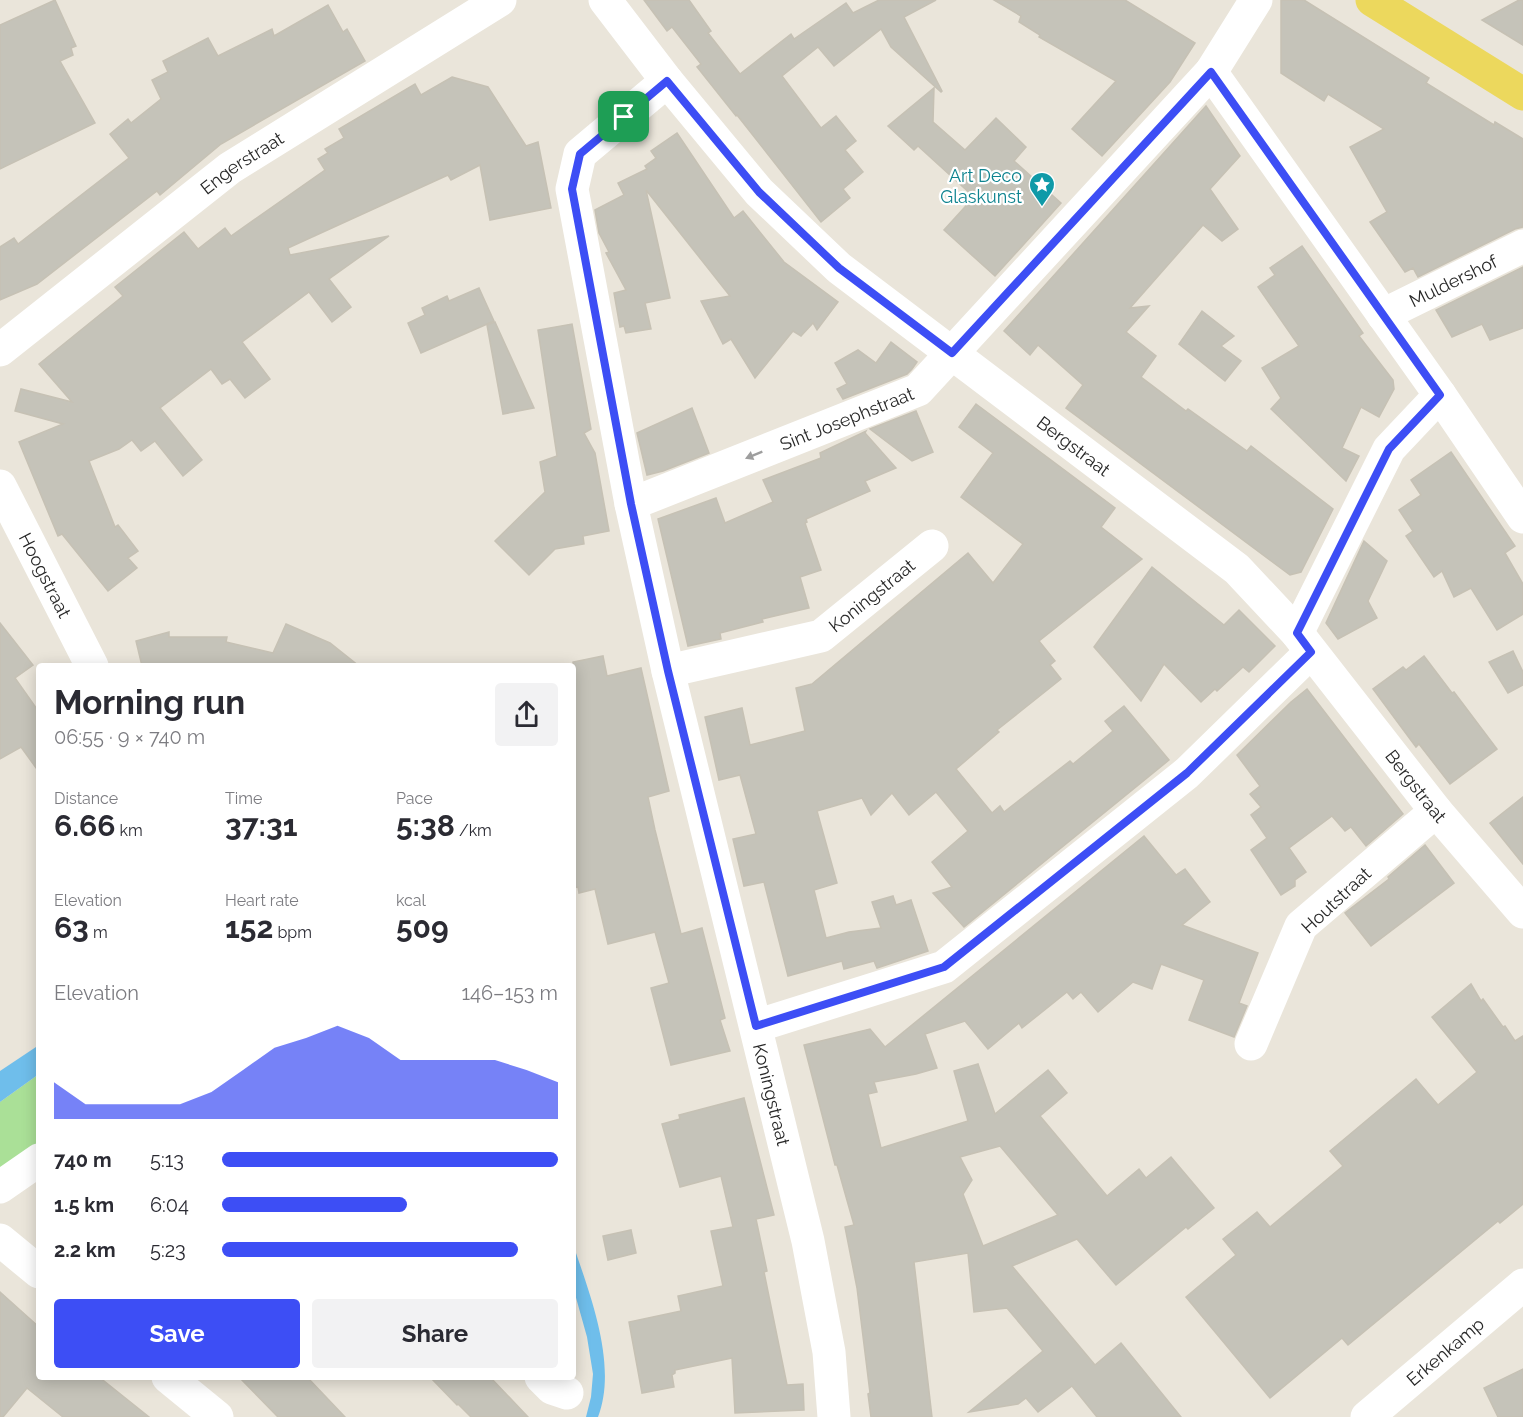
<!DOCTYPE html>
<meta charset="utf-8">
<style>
body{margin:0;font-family:Raleway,sans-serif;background:#f2f2f3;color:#2b2b33;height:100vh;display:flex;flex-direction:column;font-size:22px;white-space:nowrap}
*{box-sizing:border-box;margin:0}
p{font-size:20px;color:#7c7c81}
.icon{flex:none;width:33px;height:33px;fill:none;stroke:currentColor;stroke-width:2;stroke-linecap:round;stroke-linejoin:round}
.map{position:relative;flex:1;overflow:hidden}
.side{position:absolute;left:36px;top:663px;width:540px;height:717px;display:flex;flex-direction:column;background:#fff;border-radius:6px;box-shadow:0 3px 15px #0003}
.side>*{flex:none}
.pin{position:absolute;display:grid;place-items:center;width:51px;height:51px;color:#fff;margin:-26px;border-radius:12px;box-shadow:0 3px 9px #0006}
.round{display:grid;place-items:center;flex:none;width:63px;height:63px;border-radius:6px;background:#f2f2f3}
.headline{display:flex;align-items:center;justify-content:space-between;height:102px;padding:0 18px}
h1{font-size:33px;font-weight:700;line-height:45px}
.figures{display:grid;grid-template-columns:repeat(3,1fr);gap:9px;height:102px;padding:6px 18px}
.figures div{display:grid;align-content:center}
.figures b{font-size:30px;font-weight:700}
.figures small{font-size:16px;font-weight:400}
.figures p{font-size:16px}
.chart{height:168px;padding:12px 18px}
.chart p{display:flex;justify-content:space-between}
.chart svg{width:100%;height:108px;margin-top:6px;fill:#3d4ef5;opacity:.7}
.button{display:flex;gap:12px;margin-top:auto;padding:12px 18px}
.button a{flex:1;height:69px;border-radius:6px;background:#3d4ef5;color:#fff;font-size:24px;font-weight:700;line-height:69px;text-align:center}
.button a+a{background:#f2f2f3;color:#2b2b33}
ul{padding:0 18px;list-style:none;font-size:20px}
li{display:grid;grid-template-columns:96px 72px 1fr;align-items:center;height:45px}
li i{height:15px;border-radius:8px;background:#3d4ef5}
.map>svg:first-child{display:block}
</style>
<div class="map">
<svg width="1523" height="1417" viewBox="0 0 1523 1417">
<rect width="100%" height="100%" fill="#eae5da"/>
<!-- green -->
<path fill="#aae097" d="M39,1074V1146L0,1173V1102Z"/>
<!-- water -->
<g fill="#6fbeeb">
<path d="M39,1045V1074L0,1102V1071Z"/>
<path d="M573,1244C590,1295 618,1365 598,1417H586L591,1397L593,1374L587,1337L573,1287Z"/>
</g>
<!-- building -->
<g fill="#c5c3b9" stroke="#c6c1b4" stroke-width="1.5" fill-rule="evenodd">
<path d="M55,0L76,46L71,48L73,55L60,61L95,123L0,169V25Z"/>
<path d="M644,0H689L711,31L708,33L740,74L791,34L794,39L846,3L853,13L879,0H936L904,17L942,91L941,92L891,47L881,29L834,66L818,47L782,76L821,128L836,116L856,141L845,150L863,172L843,189L850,198L821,222L737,115L736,116L697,67L701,64L672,27L667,31Z"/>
<path d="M994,0H1125L1195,43L1170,82L1102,156L1072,129L1116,81L1039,37L1040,35L1019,22L1021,16Z"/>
<path d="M1281,0H1304L1429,78L1426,83L1494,125L1495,122L1523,139V227L1515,229L1418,277L1413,268L1405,272L1370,222L1387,212L1350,147L1384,129L1328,94L1324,101L1281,73Z"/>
<path d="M1519,0H1523V45L1482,20Z"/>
<path d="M328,5L343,32L347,29L365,61L221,144L160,195L157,191L37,284L0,300V247L14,238L18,244L129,158L110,134L128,119L131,123L161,99L152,80L168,72L163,61L208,38L218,56L272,29L274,36Z"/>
<path d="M452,77L488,87L526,146L538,142L551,208L490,220L480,165L451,180L448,175L288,248L290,255L389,236L329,279L351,307L332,322L309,292L242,342L270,379L245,398L230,379L222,384L211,369L160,408L202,460L183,476L155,441L141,451L132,440L119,449L89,461L115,527L118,525L138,551L128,558L137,568L108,591L62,534L58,536L19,442L63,424L15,411L21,389L72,402L39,364L123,296L115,287L184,232L198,249L225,228L231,236L325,170L318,159L328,153L325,149L344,138L339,129L415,84L421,95Z"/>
<path d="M934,88L933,122L965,150L996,118L1026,147L1014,161L1061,203L995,276L944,230L974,197L918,146L914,150L888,126Z"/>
<path d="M1206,106L1240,156L1210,189L1238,229L1222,241L1203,225L1130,308L1149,306L1126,332L1156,356L1141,377L1186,411L1188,409L1247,451L1251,446L1333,509L1301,572L1290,575L1066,408L1083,385L1038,345L1030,355L1004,331Z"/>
<path d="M677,133L734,218L743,211L784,262L838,302L817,330L813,323L801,336L793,331L755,378L731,339L723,344L701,301L730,296L646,190L670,298L645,303L651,329L626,333L624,326L620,327L614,293L626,290L606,253L609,252L599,233L595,210L624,195L618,183L647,169L645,166L656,158L651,151Z"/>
<path d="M1302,246L1363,333L1359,336L1393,380L1394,389L1379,417L1361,407L1342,448L1359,456L1346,481L1271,409L1281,398L1262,368L1299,346L1258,287L1275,275L1270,268Z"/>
<path d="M1523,267V328L1490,340L1482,324L1452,337L1436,310Z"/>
<path d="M479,288L494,321L421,353L408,323L425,315L422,308L447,296L449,301Z"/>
<path d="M1202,311L1234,336L1221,346L1241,361L1225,381L1179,344Z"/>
<path d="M495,322L534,408L503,414L487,325Z"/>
<path d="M572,324L591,429L584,433L595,453L609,531L583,536L584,544L555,549L529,575L495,541L545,492L540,462L557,456L538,330Z"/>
<path d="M891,342L917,362L912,369L907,374L843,399L837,389L847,384L835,363L858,350L876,363Z"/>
<path d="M976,404L1115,508L1101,527L1142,559L1039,641L1055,661L1050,665L1061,679L997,730L999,732L956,769L992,813L1000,806L1004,812L1070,761L1073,764L1113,731L1105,721L1124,706L1169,760L964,927L933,893L952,887L932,862L968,831L936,792L909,815L892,793L871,815L862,798L817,811L837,883L814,890L826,938L849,932L881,928L872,902L893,896L896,905L911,900L928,951L877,968L874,961L844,969L842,961L788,976L764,882L744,886L733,839L756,834L740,775L719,780L705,717L742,708L750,745L805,731L796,688L812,684L968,553L993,583L1023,544L961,497L993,453L959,427Z"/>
<path d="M692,408L709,453L663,471L647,475L637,433Z"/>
<path d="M916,411L933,452L912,461L870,429Z"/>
<path d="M866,431L865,433L896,468L865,481L870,491L806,519L807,522L805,523L821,570L800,577L809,608L762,619L763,622L720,633L721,639L688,646L658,519L716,498L725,523L773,502L763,480L821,458L820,453Z"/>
<path d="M1451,452L1515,546L1505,553L1523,584V614L1497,630L1471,588L1454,597L1442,571L1434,577L1406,536L1413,531L1399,510L1421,495L1411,480Z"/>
<path d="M1364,541L1387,561L1368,601L1377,618L1338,639L1326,623Z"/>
<path d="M1152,567L1224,625L1239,610L1275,646L1249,672L1243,667L1217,691L1215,689L1201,702L1164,664L1141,701L1094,647Z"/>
<path d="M0,623L33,665L15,678L39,712V772L21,747L0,759Z"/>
<path d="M286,624L330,643L359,666H142L136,641L169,632V637H227L226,642L273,653Z"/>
<path d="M1513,651L1523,672V685L1508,693L1489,662Z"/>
<path d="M603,656L607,676L641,668L669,791L648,797L655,830L681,934L702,928L725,1018L720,1020L730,1051L671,1065L651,988L669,983L655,932L608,944L595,889L579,893L578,887L573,888V662Z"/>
<path d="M1424,656L1452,693L1454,692L1497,749L1450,784L1419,744L1416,747L1373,689L1403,667L1406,670Z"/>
<path d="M1307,689L1403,814L1366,846L1351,827L1345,831L1332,816L1289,848L1306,872L1295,880V886L1281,895L1251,850L1267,838L1251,815L1261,807L1250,794L1260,786L1237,755L1291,702Z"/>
<path d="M1523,797V864L1490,823Z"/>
<path d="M1144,836L1176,875L1185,869L1210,902L1182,925L1258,953L1239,1003L1247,1006L1234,1037L1189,1020L1204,980L1161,964L1152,989L1133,982L1098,1012L1081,992L1073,999L1067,992L1022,1028L1019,1023L988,1049L965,1021L925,1034L937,1068L916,1074L874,1082L877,1092L868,1094L881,1148L968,1121L954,1071L978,1064L995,1114L1048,1070L1067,1093L1040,1116L1107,1196L1139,1169L1146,1178L1171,1157L1214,1208L1188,1229L1186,1227L1116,1285L1077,1239L1012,1266L1095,1365L1121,1343L1181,1417H1097L1072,1386L1038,1412L1026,1398L1018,1404L969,1412L1043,1351L1007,1308L974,1312L968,1253L914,1262L932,1417H871L868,1394L870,1393L857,1288L845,1227L854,1225L837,1165H835L804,1045L870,1029L885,1047ZM1000,1146L1058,1215L983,1246L963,1194L972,1180L960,1157Z"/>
<path d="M1425,845L1454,883L1371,946L1345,913L1389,879L1388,877Z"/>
<path d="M1471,984L1481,1001L1483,999L1503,1027L1505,1026L1515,1041L1523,1036V1204L1500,1223L1498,1221L1348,1345L1342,1338L1270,1398L1186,1297L1236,1255L1223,1239L1257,1212L1270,1227L1343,1166L1330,1151L1416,1079L1438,1105L1477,1072L1432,1017Z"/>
<path d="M744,1098L774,1215L756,1219L767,1271L764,1272L787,1385L803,1384L804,1410L735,1413L732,1358L675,1370V1373L672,1375L674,1387L642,1393L629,1322L681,1311L678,1296L723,1286L711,1231L733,1227L721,1176L680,1187L662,1124L680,1119L679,1115Z"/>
<path d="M631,1230L636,1253L608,1260L603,1236Z"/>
<path d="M0,1292L39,1327V1377H99L149,1417H63L27,1388L3,1417H0Z"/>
<path d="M1523,1369V1417H1498L1484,1388Z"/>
<path d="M239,1377H307L345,1417H278Z"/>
<path d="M430,1377H490L528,1417H471L458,1404L457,1405Z"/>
</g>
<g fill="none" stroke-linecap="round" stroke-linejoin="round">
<!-- minor -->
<g stroke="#fff" stroke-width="33">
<path id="s1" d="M605,0L667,81L759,192L839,268L1237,569L1297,633L1436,811L1523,912"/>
<path d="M1211,72L1440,395L1523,517"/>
<path id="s2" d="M667,81L580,154L572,189L631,504L668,671L808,1241L829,1352L834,1417"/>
<path id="s3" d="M1383,315L1523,246"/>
<path id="s4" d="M0,350L230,168L500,0"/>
<path id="s5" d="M0,486L92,666"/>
<path id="s6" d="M631,504L918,390L1211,72L1256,0"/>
<path d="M1297,633L1389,449L1440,395"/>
<path id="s7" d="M668,671L821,636L932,546"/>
<path d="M756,1026L944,967L1187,773L1311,652"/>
<path d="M1251,1044L1301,926L1436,811"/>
<path d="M0,1187L39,1160"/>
<path d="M0,1240L39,1272"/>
<path d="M168,1377L217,1417"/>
<path d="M541,1377L552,1388L567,1393"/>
<path id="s8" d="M1367,1417L1523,1285"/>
</g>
<!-- major -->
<path stroke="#ecd85d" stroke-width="33" d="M1372,0L1523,94"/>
</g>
<!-- one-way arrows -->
<defs><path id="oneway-solid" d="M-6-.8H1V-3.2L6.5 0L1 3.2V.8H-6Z" transform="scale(1.5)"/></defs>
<use fill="#9e9e9e" href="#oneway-solid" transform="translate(754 455) rotate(158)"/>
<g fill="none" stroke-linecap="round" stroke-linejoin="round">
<defs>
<path id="route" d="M1211,72L1440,395L1389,449L1297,633L1311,652L1187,773L944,967L756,1026L668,671L631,504L572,189L580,154L667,81L759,192L839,268L952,353Z"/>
</defs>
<!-- route casing -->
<use href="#route" stroke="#fff" stroke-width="12"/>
<!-- route -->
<use href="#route" stroke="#3d4ef5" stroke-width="8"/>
</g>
<!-- icons -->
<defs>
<symbol id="sight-pin" viewBox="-11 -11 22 30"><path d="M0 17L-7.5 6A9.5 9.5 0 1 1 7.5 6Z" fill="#0f9aa8" stroke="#fff"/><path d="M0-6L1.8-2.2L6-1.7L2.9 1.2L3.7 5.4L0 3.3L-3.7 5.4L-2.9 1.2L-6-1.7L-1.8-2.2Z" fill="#fff"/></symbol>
</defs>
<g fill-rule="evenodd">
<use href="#sight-pin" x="1027" y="170" width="30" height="40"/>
</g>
<g text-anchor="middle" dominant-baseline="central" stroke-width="4.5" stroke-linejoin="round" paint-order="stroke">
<!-- street labels -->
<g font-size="18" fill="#282828" stroke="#fff">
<text stroke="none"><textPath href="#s4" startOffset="306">Engerstraat</textPath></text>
<text stroke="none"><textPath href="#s3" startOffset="78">Muldershof</textPath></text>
<text stroke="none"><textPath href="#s6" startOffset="232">Sint Josephstraat</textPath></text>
<text stroke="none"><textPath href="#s1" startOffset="651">Bergstraat</textPath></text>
<text stroke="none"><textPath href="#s5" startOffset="100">Hoogstraat</textPath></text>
<text stroke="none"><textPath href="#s7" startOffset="222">Koningstraat</textPath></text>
<text stroke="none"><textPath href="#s1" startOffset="1137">Bergstraat</textPath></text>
<text transform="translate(1336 900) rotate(-43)">Houtstraat</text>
<text stroke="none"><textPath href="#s2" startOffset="1077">Koningstraat</textPath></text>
<text stroke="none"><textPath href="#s8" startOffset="102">Erkenkamp</textPath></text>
</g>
<!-- culture labels -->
<g font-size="18" fill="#0d838f" stroke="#fff" text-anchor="end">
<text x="1022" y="175">Art Deco<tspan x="1022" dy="21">Glaskunst</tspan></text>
</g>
</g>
</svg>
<div class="pin" style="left:624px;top:117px;background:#1e9e55"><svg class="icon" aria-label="arrive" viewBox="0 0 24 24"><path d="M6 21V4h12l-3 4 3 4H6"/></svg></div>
<section class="side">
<div class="headline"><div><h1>Morning run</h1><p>06:55 · 9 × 740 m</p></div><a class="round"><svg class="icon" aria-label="share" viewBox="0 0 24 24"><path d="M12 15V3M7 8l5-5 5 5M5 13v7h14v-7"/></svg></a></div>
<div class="figures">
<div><p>Distance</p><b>6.66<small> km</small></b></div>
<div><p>Time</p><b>37:31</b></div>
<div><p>Pace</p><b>5:38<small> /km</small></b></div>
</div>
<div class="figures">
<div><p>Elevation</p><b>63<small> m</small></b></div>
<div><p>Heart rate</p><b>152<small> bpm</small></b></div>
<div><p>kcal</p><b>509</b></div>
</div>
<div class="chart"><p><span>Elevation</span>146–153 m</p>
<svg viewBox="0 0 160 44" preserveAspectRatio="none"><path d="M0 44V29L10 38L20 38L30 38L40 38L50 33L60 24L70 15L80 11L90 6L100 11L110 20L120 20L130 20L140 20L150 24L160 29V44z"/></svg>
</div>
<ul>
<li><b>740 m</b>5:13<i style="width:100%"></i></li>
<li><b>1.5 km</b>6:04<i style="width:55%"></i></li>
<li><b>2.2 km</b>5:23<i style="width:88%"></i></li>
</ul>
<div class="button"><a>Save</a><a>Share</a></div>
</section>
</div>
